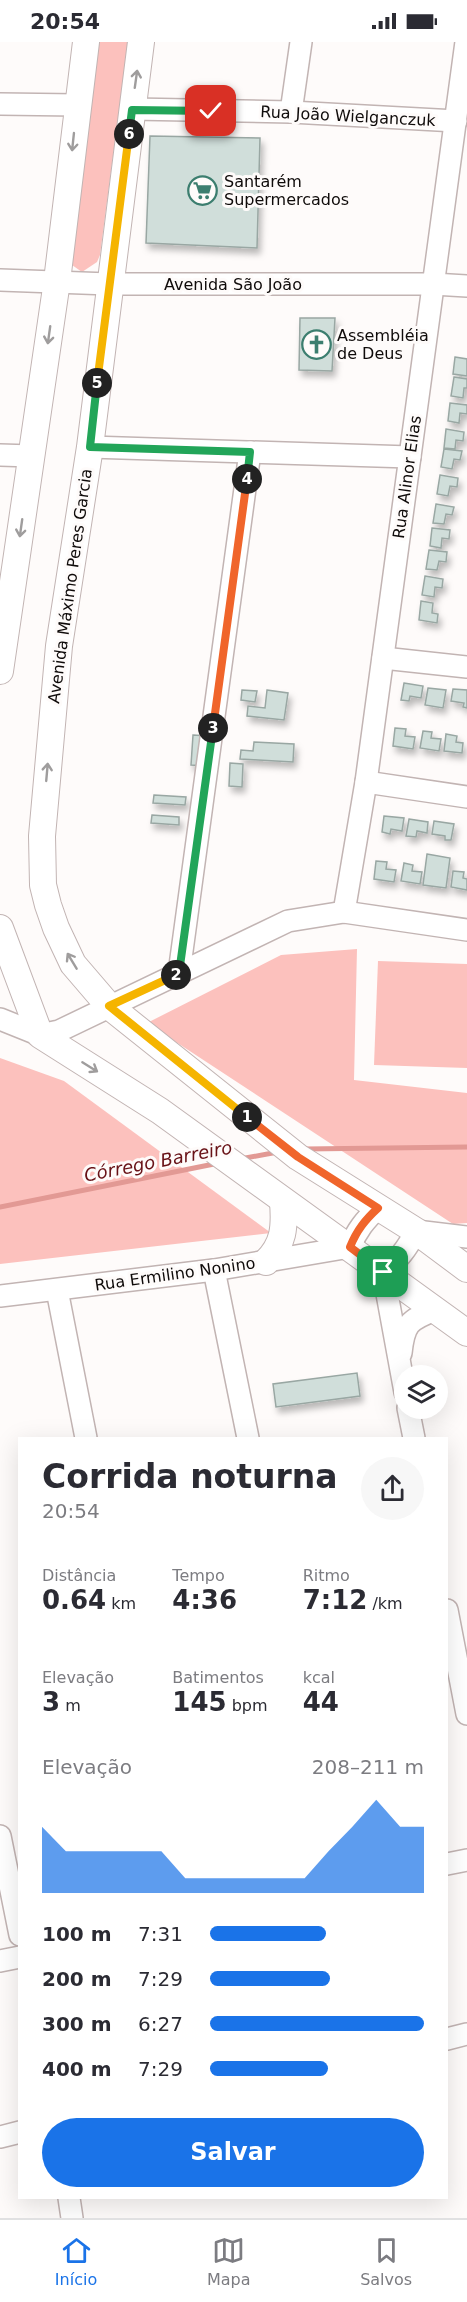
<!DOCTYPE html>
<html lang="pt">
<meta charset="utf-8">
<style>
body{margin:0;font-family:"DejaVu Sans",sans-serif;background:#f7f7f7;color:#2b2b33;height:100vh;display:flex;flex-direction:column;font-size:22px;white-space:nowrap}
*{box-sizing:border-box;margin:0}
p{font-size:20px;color:#7c7c81}
.icon{flex:none;width:33px;height:33px;fill:none;stroke:currentColor;stroke-width:2;stroke-linecap:round;stroke-linejoin:round}
.map{position:relative;flex:1;overflow:hidden}
.drawer{position:absolute;left:18px;top:1395px;width:430px;height:762px;display:flex;flex-direction:column;background:#fff;border-radius:0px;box-shadow:0 6px 24px #0002}
.drawer>*{flex:none}
.buttons{position:absolute;left:394px;top:1323px;display:grid;gap:12px}
.buttons a{display:grid;place-items:center;width:54px;height:54px;border-radius:50%;background:#fff;box-shadow:0 6px 24px #0002;font-size:30px}
.pin{position:absolute;display:grid;place-items:center;width:51px;height:51px;color:#fff;margin:-26px;border-radius:12px;box-shadow:0 3px 9px #0006}
.km{position:absolute;width:30px;height:30px;margin:-15px;border-radius:50%;background:#222;color:#fff;font-size:16px;line-height:30px;text-align:center}
.round{display:grid;place-items:center;flex:none;width:63px;height:63px;border-radius:32px;background:#f7f7f7}
.headline{display:flex;align-items:center;justify-content:space-between;height:102px;padding:0 24px}
h1{font-size:33px;font-weight:700;line-height:45px}
.stats{display:grid;grid-template-columns:repeat(3,1fr);gap:9px;height:102px;padding:6px 24px}
.stats div{display:grid;align-content:center}
.stats b{font-size:26px;font-weight:700}
.stats small{font-size:16px;font-weight:400}
.stats p{font-size:16px}
.chart{height:168px;padding:12px 24px}
.chart p{display:flex;justify-content:space-between}
.chart svg{width:100%;height:108px;margin-top:6px;fill:#1a73e8;opacity:.7}
.primary-button{display:flex;gap:12px;margin-top:auto;padding:12px 24px}
.primary-button a{flex:1;height:69px;border-radius:36px;background:#1a73e8;color:#fff;font-size:24px;font-weight:700;line-height:69px;text-align:center}
ul{padding:0 24px;list-style:none;font-size:20px}
li{display:grid;grid-template-columns:96px 72px 1fr;align-items:center;height:45px}
li i{height:15px;border-radius:8px;background:#1a73e8}
.status{display:flex;justify-content:space-between;align-items:center;height:42px;padding:0 30px;background:#fff;direction:ltr}
.status svg{height:16px;fill:currentColor}
.tabs{display:flex;justify-content:space-around;align-items:center;height:84px;border-top:2px solid #e1e1e2;background:#fff;font-size:16px;color:#7c7c81}
.tabs a{display:grid;justify-items:center;gap:3px}
.tabs .on{color:#1a73e8}
.map>svg:first-child{display:block}
</style>
<div class="status"><b>20:54</b><svg viewBox="0 0 49 12"><path d="M0 12V9h3v3zM5 12V6h3v6zM10 12V3h3v9zM15 12V0h3v12zM26 1h20v11H26zM47 4h2v5h-2z"/></svg></div>
<div class="map">
<svg width="467" height="2176" viewBox="0 0 467 2176">
<defs>
<filter id="shadow"><feDropShadow dx="3" dy="5.5" stdDeviation="3" flood-color="#0004"/></filter>
</defs>
<rect width="100%" height="100%" fill="#fefbfa"/>
<!-- green -->
<g fill="#fcc1bd">
<path d="M99,0H128L100,213L97,220L82,230L72,223L70,211Z"/>
<path d="M357,907L354,1038L467,1051V1181L453,1182L147,981L281,913Z"/>
<path d="M378,919L467,922V1026L374,1023Z"/>
<path d="M0,1016L64,1039L271,1191L0,1222Z"/>
</g>
<g fill="none" stroke-linecap="round" stroke-linejoin="round">
<!-- stream -->
<g stroke="#e29994" stroke-width="5">
<path d="M305,1107L467,1105"/>
<path d="M240,1117L278,1110"/>
<path d="M0,1165L219,1121"/>
</g>
</g>
<!-- building -->
<g fill="#d0deda" stroke="#99a7a3" stroke-width="1.5" filter="url(#shadow)">
<path d="M150,94L260,96L257,206L146,201Z"/>
<path d="M300,276H335L332,329L299,328Z"/>
<path d="M455,315L467,317V334L453,332Z"/>
<path d="M454,335L467,337V346H464L463,356L451,354Z"/>
<path d="M450,361L467,363V372L460,371L459,381L448,379Z"/>
<path d="M446,387L464,390L463,399L456,398L455,407L444,406Z"/>
<path d="M444,407L462,409L460,418L454,417L452,427L441,425Z"/>
<path d="M440,433L458,436L457,445L450,444L448,454L437,452Z"/>
<path d="M436,462L454,465L452,473L446,472L444,482L433,481Z"/>
<path d="M432,486L450,488L449,497L442,496L441,506L430,504Z"/>
<path d="M429,508L447,510L446,520L439,519L437,528L426,527Z"/>
<path d="M425,534L443,537L442,546L435,545L434,555L422,553Z"/>
<path d="M421,559L433,561L432,571L438,572L437,581L419,578Z"/>
<path d="M404,641L423,644L421,656L410,654L409,659L401,658Z"/>
<path d="M428,646L446,648L443,666L425,663Z"/>
<path d="M453,647L467,648V666L463,665L464,661L451,659Z"/>
<path d="M242,648L257,649L255,660L241,658Z"/>
<path d="M267,648L288,651L284,678L247,674L248,664L265,666Z"/>
<path d="M395,686L406,687L405,694L415,695L413,707L393,704Z"/>
<path d="M423,689L432,690L431,696L441,697L439,709L420,706Z"/>
<path d="M446,692L457,694L456,700L463,701L462,711L444,709Z"/>
<path d="M193,693L208,694L206,724L191,723Z"/>
<path d="M254,700L294,702L293,720L240,717L241,708L253,709Z"/>
<path d="M230,721L243,722L242,745L229,744Z"/>
<path d="M154,753L186,755L185,763L153,761Z"/>
<path d="M152,773L179,775V783L151,781Z"/>
<path d="M384,774L404,776L402,789L391,787L390,792L382,790Z"/>
<path d="M409,777L428,780L427,791L417,789L416,795L406,794Z"/>
<path d="M434,779L454,782L451,798H445V794L432,792Z"/>
<path d="M427,812L450,816L446,846L423,843Z"/>
<path d="M376,819L387,820L386,827L396,828L394,840L374,837Z"/>
<path d="M404,821L413,823L412,829L422,830L420,842L401,839Z"/>
<path d="M453,829L464,830L463,836L467,837V848L451,845Z"/>
<path d="M357,1331L360,1354L276,1365L273,1342Z"/>
</g>
<g fill="none" stroke-linecap="round" stroke-linejoin="round">
<defs>
<g id="minor">
<path d="M0,62L77,63"/>
<path d="M132,67L291,70L456,79"/>
<path d="M291,70L301,0"/>
<path d="M0,238L109,242H433L467,244"/>
<path d="M90,405L410,415"/>
<path d="M0,413L32,414"/>
<path d="M383,616L467,625"/>
<path d="M366,740L467,755"/>
<path d="M344,870L366,740L466,0"/>
<path d="M179,931L250,410"/>
<path d="M0,977L40,993L59,989L288,879L344,870L467,888"/>
<path d="M214,1228L248,1396"/>
<path d="M57,1248L86,1396"/>
<path d="M0,1254L214,1228L350,1205C357,1188 365,1178 378,1166"/>
<path d="M401,1311C404,1282 409,1278 435,1268"/>
<path d="M405,1350L383,1230C398,1218 407,1207 416,1189L467,1195"/>
<path d="M408,1366L414,1396"/>
<path d="M447,1568L467,1672"/>
<path d="M0,1794L20,1893"/>
<path d="M447,1822L467,1818"/>
<path d="M0,1919L20,1915"/>
<path d="M447,1997L467,1992"/>
<path d="M0,2095L20,2090"/>
<path d="M69,2156L72,2176"/>
</g>
<g id="major">
<path d="M141,0L90,405L59,604L42,794L43,843L48,863L56,886L73,922L109,964L298,1115L416,1189L467,1227"/>
<path d="M0,629L57,239L86,0"/>
<path d="M0,886L40,993L160,1069L467,1291"/>
<path d="M266,1220C284,1202 285,1185 283,1160"/>
</g>
</defs>
<!-- minor casing -->
<use href="#minor" stroke="#c2b4b3" stroke-width="24"/>
<!-- major casing -->
<use href="#major" stroke="#c2b4b3" stroke-width="28"/>
<!-- minor -->
<use href="#minor" stroke="#fff" stroke-width="21"/>
<!-- major -->
<use href="#major" stroke="#fff" stroke-width="26"/>
</g>
<!-- one-way arrows -->
<defs><path id="oneway-shaft" d="M-6 0H5M1.5-3L5.5 0L1.5 3" fill="none" stroke-width="1.6" stroke-linecap="round" stroke-linejoin="round" transform="scale(1.5)"/></defs>
<g stroke="#9f9d9d">
<use href="#oneway-shaft" transform="translate(136 37) rotate(-82)"/>
<use href="#oneway-shaft" transform="translate(73 100) rotate(96)"/>
<use href="#oneway-shaft" transform="translate(49 293) rotate(98)"/>
<use href="#oneway-shaft" transform="translate(21 486) rotate(98)"/>
<use href="#oneway-shaft" transform="translate(47 730) rotate(-85)"/>
<use href="#oneway-shaft" transform="translate(72 919) rotate(-121)"/>
<use href="#oneway-shaft" transform="translate(90 1025) rotate(32)"/>
</g>
<g fill="none" stroke-linecap="round" stroke-linejoin="round">
<defs>
<path id="split-1" d="M247,1075L298,1115L378,1166C365,1178 357,1188 350,1205L383,1230"/>
<path id="split-2" d="M176,933L109,964L247,1075"/>
<path id="split-3" d="M176,933L179,931L213,686"/>
<path id="split-4" d="M213,686L247,437"/>
<path id="split-5" d="M97,341L90,405L250,410L247,437"/>
<path id="split-6" d="M97,341L129,92"/>
<path id="split-7" d="M129,92L132,68L211,69"/>
</defs>
<!-- split-1 casing -->
<use href="#split-1" stroke="#fff" stroke-width="12"/>
<!-- split-2 casing -->
<use href="#split-2" stroke="#fff" stroke-width="12"/>
<!-- split-3 casing -->
<use href="#split-3" stroke="#fff" stroke-width="12"/>
<!-- split-4 casing -->
<use href="#split-4" stroke="#fff" stroke-width="12"/>
<!-- split-5 casing -->
<use href="#split-5" stroke="#fff" stroke-width="12"/>
<!-- split-6 casing -->
<use href="#split-6" stroke="#fff" stroke-width="12"/>
<!-- split-7 casing -->
<use href="#split-7" stroke="#fff" stroke-width="12"/>
<!-- split-1 -->
<use href="#split-1" stroke="#f0652b" stroke-width="8"/>
<!-- split-2 -->
<use href="#split-2" stroke="#f5b400" stroke-width="8"/>
<!-- split-3 -->
<use href="#split-3" stroke="#22a559" stroke-width="8"/>
<!-- split-4 -->
<use href="#split-4" stroke="#f0652b" stroke-width="8"/>
<!-- split-5 -->
<use href="#split-5" stroke="#22a559" stroke-width="8"/>
<!-- split-6 -->
<use href="#split-6" stroke="#f5b400" stroke-width="8"/>
<!-- split-7 -->
<use href="#split-7" stroke="#22a559" stroke-width="8"/>
</g>
<!-- icons -->
<defs>
<symbol id="supermarket-ring" viewBox="-11 -11 22 22"><circle r="9.5" fill="#fefbfa" stroke="#3c7e6f" stroke-width="1.5"/><path d="M-6-5.5h2.5l.6 2H6L4.5 2H-2.5L-4.4-4H-6ZM-1.5 3.2a1.3 1.3 0 1 0 .1 0ZM3 3.2a1.3 1.3 0 1 0 .1 0Z" fill="#3c7e6f"/></symbol>
<symbol id="church-ring" viewBox="-11 -11 22 22"><circle r="9.5" fill="#fefbfa" stroke="#3c7e6f" stroke-width="1.5"/><path d="M-1.2-6h2.4v3.5h3.3v2.4h-3.3V6h-2.4V-.1h-3.3v-2.4h3.3Z" fill="#3c7e6f"/></symbol>
</defs>
<g fill-rule="evenodd">
<use href="#supermarket-ring" x="186" y="132" width="33" height="33"/>
<use href="#church-ring" x="300" y="286" width="33" height="33"/>
</g>
<g text-anchor="middle" dominant-baseline="central" stroke-width="6" stroke-linejoin="round" paint-order="stroke">
<!-- street labels -->
<g font-size="16" fill="#0f0b0a" stroke="#fefbfa">
<text transform="translate(348 74) rotate(3)">Rua João Wielganczuk</text>
<text x="233" y="242">Avenida São João</text>
<text transform="translate(407 435) rotate(-82)">Rua Alinor Elias</text>
<text transform="translate(70 544) rotate(-82)">Avenida Máximo Peres Garcia</text>
<text transform="translate(175 1232) rotate(-8)">Rua Ermilino Nonino</text>
</g>
<!-- poi labels -->
<g font-size="16" fill="#0f0b0a" stroke="#fefbfa" text-anchor="start">
<text x="224" y="139">Santarém<tspan x="224" dy="18">Supermercados</tspan></text>
<text x="337" y="293">Assembléia<tspan x="337" dy="18">de Deus</tspan></text>
</g>
<!-- water labels -->
<g font-size="18" font-style="italic" fill="#681217" stroke="#fefbfa">
<text transform="translate(158 1119) rotate(-11)">Córrego Barreiro</text>
</g>
</g>
</svg>
<div class="buttons">
<a><svg class="icon" aria-label="layers" viewBox="0 0 24 24"><path d="M12 4l9 5-9 5-9-5zM3 14l9 5 9-5"/></svg></a>
</div>
<div class="pin" style="left:383px;top:1230px;background:#1e9e55"><svg class="icon" aria-label="arrive" viewBox="0 0 24 24"><path d="M6 21V4h12l-3 4 3 4H6"/></svg></div>
<div class="pin" style="left:211px;top:69px;background:#d93025"><svg class="icon" aria-label="check" viewBox="0 0 24 24"><path d="M5 12l5 5 9-10"/></svg></div>
<b class="km" style="left:247px;top:1075px">1</b>
<b class="km" style="left:176px;top:933px">2</b>
<b class="km" style="left:213px;top:686px">3</b>
<b class="km" style="left:247px;top:437px">4</b>
<b class="km" style="left:97px;top:341px">5</b>
<b class="km" style="left:129px;top:92px">6</b>
<section class="drawer">
<div class="headline"><div><h1>Corrida noturna</h1><p>20:54</p></div><a class="round"><svg class="icon" aria-label="share" viewBox="0 0 24 24"><path d="M12 15V3M7 8l5-5 5 5M5 13v7h14v-7"/></svg></a></div>
<div class="stats">
<div><p>Distância</p><b>0.64<small> km</small></b></div>
<div><p>Tempo</p><b>4:36</b></div>
<div><p>Ritmo</p><b>7:12<small> /km</small></b></div>
</div>
<div class="stats">
<div><p>Elevação</p><b>3<small> m</small></b></div>
<div><p>Batimentos</p><b>145<small> bpm</small></b></div>
<div><p>kcal</p><b>44</b></div>
</div>
<div class="chart"><p><span>Elevação</span>208–211 m</p>
<svg viewBox="0 0 160 44" preserveAspectRatio="none"><path d="M0 44V17L10 27L20 27L30 27L40 27L50 27L60 38L70 38L80 38L90 38L100 38L110 38L120 27L130 17L140 6L150 17L160 17V44z"/></svg>
</div>
<ul>
<li><b>100 m</b>7:31<i style="width:54%"></i></li>
<li><b>200 m</b>7:29<i style="width:56%"></i></li>
<li><b>300 m</b>6:27<i style="width:100%"></i></li>
<li><b>400 m</b>7:29<i style="width:55%"></i></li>
</ul>
<div class="primary-button"><a>Salvar</a></div>
</section>
</div>
<nav class="tabs">
<a class="on"><svg class="icon" aria-label="home" viewBox="0 0 24 24"><path d="M3 11l9-7 9 7M6 9v11h12V9"/></svg>Início</a>
<a><svg class="icon" aria-label="map" viewBox="0 0 24 24"><path d="M3 6l6-2 6 2 6-2v14l-6 2-6-2-6 2zM9 4v14M15 6v14"/></svg>Mapa</a>
<a><svg class="icon" aria-label="saved" viewBox="0 0 24 24"><path d="M7 4h10v16l-5-4-5 4z"/></svg>Salvos</a>
</nav>
